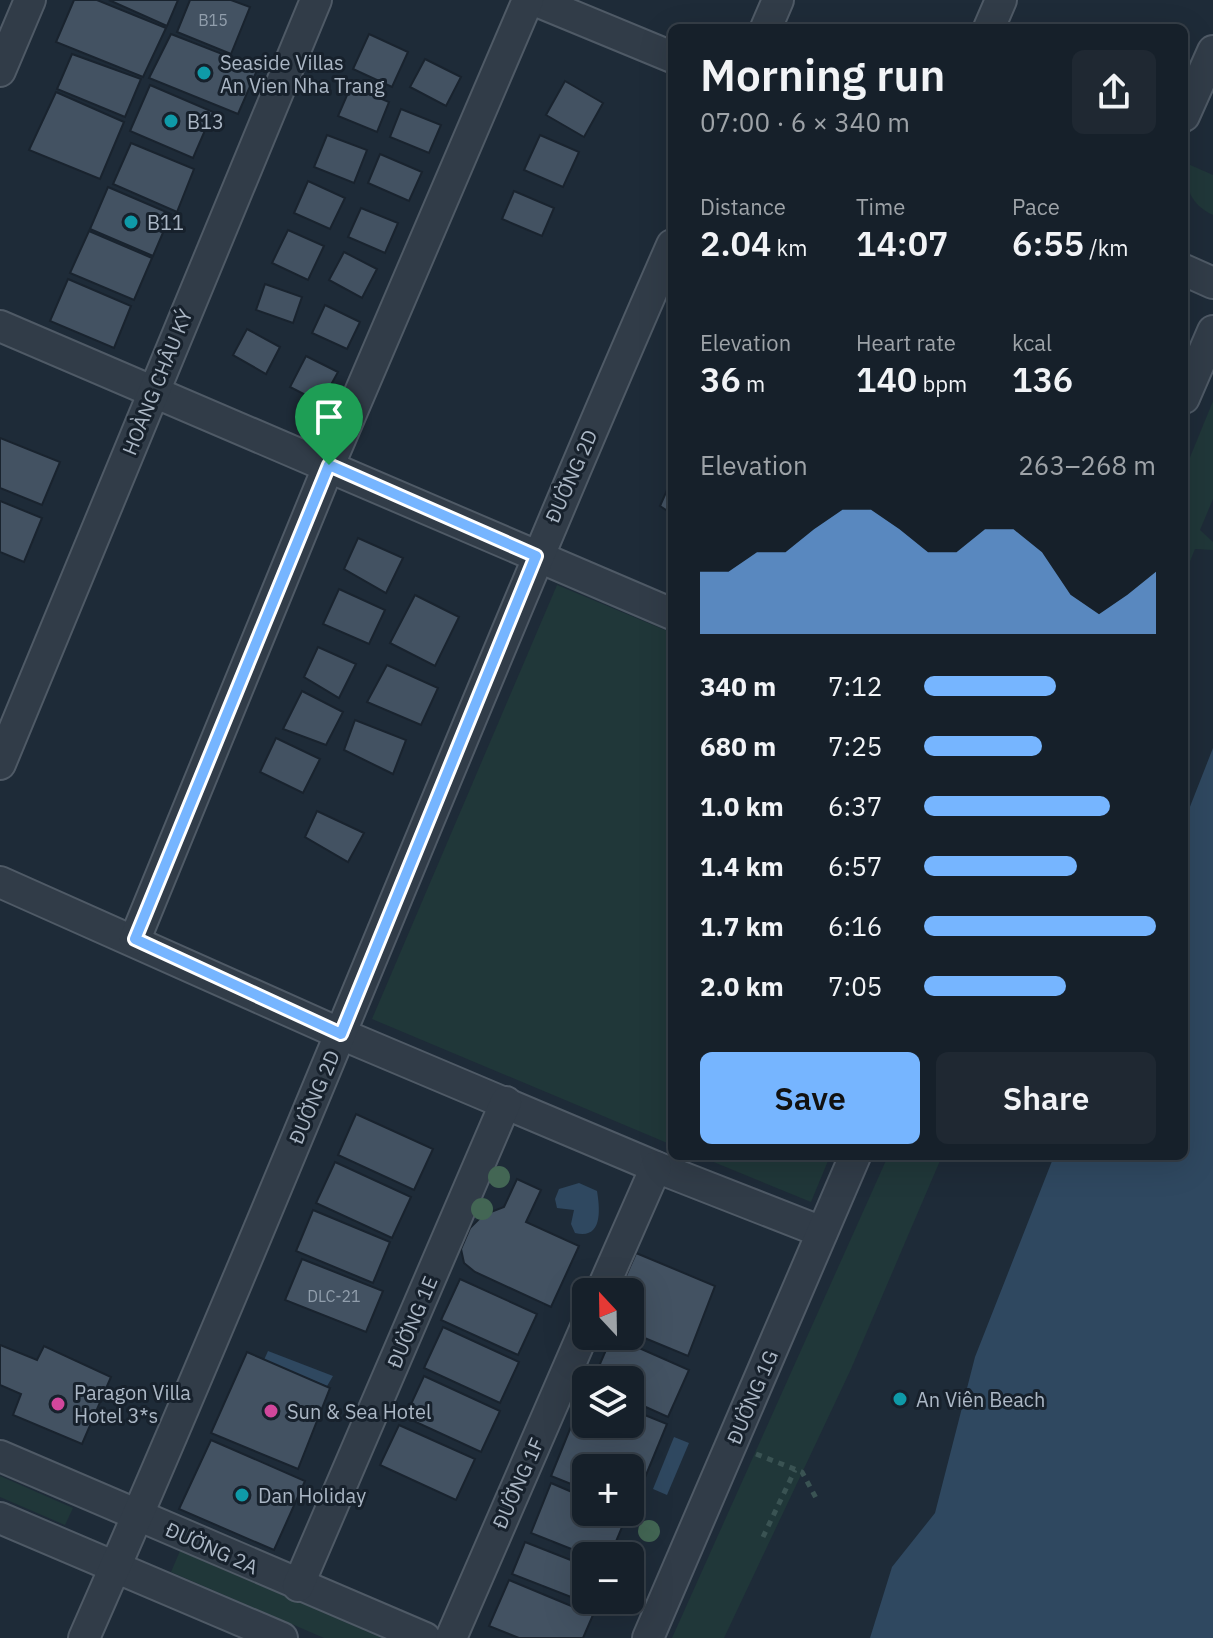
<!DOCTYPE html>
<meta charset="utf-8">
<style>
body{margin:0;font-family:"IBM Plex Sans",sans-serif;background:#1f2832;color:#f1f3f6;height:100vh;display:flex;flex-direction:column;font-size:30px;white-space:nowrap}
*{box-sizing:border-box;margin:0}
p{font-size:26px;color:#9ea3a8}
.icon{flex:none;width:44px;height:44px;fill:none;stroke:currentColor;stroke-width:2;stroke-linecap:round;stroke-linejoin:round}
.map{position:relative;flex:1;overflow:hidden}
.details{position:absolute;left:668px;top:24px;width:520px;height:1136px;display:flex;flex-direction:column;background:#16202a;border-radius:12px;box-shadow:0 8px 32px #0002,0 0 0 2px #353e47}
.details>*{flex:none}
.needle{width:52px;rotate:338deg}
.controls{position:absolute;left:572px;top:1278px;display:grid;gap:16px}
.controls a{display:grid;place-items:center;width:72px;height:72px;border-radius:12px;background:#16202a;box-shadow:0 8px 32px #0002,0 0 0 2px #353e47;font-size:40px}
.pin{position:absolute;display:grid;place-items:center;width:68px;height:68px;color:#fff;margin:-82px -34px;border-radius:50% 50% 50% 0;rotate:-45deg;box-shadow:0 0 8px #0007}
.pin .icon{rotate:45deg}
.round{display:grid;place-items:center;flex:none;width:84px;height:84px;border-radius:12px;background:#1f2832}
.summary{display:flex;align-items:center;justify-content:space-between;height:136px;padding:0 32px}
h1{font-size:44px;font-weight:600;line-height:60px}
.figures{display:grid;grid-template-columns:repeat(3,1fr);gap:12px;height:136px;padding:8px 32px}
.figures div{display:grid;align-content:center}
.figures b{font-size:34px;font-weight:600}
.figures small{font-size:22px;font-weight:400}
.figures p{font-size:22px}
.chart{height:224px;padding:16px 32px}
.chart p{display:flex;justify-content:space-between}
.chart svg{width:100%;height:144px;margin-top:8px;fill:#76b5ff;opacity:.7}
.cta{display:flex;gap:16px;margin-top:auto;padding:16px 32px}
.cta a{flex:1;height:92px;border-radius:12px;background:#76b5ff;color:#111;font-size:32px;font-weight:600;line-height:92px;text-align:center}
.cta a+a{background:#1f2832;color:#f1f3f6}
ul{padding:0 32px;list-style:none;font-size:26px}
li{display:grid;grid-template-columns:128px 96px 1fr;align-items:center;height:60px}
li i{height:20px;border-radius:10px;background:#76b5ff}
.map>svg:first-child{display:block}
</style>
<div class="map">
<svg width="1213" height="1638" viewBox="0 0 1213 1638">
<rect width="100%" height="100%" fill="#1e2b38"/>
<!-- green -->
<g fill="#203739">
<path d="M1188,164L1213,175V215C1190,204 1185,189 1188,164Z"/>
<path d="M1213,401V499L1200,530L1213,542V550L1195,549L1184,576V472Z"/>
<path d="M557,585L672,633V1145L372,1019Z"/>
<path d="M699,1156H830L811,1202Z"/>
<path d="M888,1156H942L851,1369L724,1638H672Z"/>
<path d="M0,1476L73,1508L65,1525L0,1497Z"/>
<path d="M180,1551L382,1638H324L171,1572Z"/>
</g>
<!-- water -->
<g fill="#2f4860">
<path d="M1213,748V1638H870L892,1567L935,1513L975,1357L1054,1156H1184V822Z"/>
<path d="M579,1183L597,1191C600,1209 603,1240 575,1233L571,1224L574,1210L557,1208L555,1199L559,1189Z"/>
<path d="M268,1351L333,1376L327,1386L264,1360Z"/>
<path d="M674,1437L689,1443L667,1495L653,1489Z"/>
</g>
<!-- building -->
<g fill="#435262" stroke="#19232e" stroke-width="2">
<path d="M74,0H97L166,28L143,77L56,42Z"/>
<path d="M109,0H178L167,26Z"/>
<path d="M190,0H231L250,7L231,54L177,32Z"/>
<path d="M171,34L258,68L238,114L149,78Z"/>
<path d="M369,34L408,52L392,87L353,69Z"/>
<path d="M72,54L141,79L125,117L57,89Z"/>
<path d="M425,59L461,77L446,106L410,87Z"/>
<path d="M565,81L603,103L584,137L546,115Z"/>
<path d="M150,85L213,112L193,158L130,131Z"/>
<path d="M351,86L389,102L377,132L338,116Z"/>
<path d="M56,92L124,122L100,179L29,150Z"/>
<path d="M401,109L441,125L429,153L390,137Z"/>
<path d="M327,135L367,150L354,183L314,167Z"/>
<path d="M540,135L579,152L563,187L524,170Z"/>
<path d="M131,143L194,169L177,212L113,184Z"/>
<path d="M380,154L422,172L409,201L368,183Z"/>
<path d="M308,181L345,198L330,229L294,213Z"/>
<path d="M108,187L171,214L153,256L90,229Z"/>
<path d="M514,191L554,208L542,236L502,219Z"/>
<path d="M361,208L398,223L385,253L348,237Z"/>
<path d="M288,230L324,246L308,280L272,263Z"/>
<path d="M89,231L152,258L134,300L70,273Z"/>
<path d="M344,252L377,269L362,298L329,280Z"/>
<path d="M68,279L131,306L114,348L50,321Z"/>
<path d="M265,284L302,297L293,323L256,310Z"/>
<path d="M325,305L360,322L347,349L312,333Z"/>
<path d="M247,329L280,347L266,374L233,355Z"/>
<path d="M306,356L338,372L321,403L290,387Z"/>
<path d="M0,438L60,462L42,505L0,488Z"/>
<path d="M671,481H672V514L660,506Z"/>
<path d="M0,501L42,518L24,562L0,552Z"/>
<path d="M358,538L403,558L386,593L344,569Z"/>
<path d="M339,589L385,610L369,644L323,624Z"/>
<path d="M415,595L459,617L435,666L390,643Z"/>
<path d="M318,647L356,664L339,698L304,677Z"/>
<path d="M387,665L438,688L421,725L367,702Z"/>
<path d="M302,691L343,712L326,745L283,729Z"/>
<path d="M355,720L406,740L393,774L344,750Z"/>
<path d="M276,738L320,759L303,793L260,772Z"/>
<path d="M317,811L364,833L348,862L305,837Z"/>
<path d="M356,1114L433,1149L414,1190L338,1155Z"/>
<path d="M335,1162L411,1197L392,1238L316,1203Z"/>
<path d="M517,1179L541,1190L526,1222L579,1246L551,1307L475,1272L464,1263L461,1249L470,1228L483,1215L504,1207Z"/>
<path d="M313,1210L390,1242L373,1283L296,1251Z"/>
<path d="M636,1253L715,1286L688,1356L630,1332V1292H619Z"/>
<path d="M302,1259L383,1291L366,1332L285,1300Z"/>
<path d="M460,1279L537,1314L518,1355L441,1320Z"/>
<path d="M443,1327L519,1362L500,1403L424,1368Z"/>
<path d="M612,1336L689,1370L668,1417L630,1400V1380H593Z"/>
<path d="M0,1345L37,1360L44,1346L111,1377L82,1444L13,1415L21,1394L0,1385Z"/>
<path d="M247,1352L330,1388L298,1469L211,1433Z"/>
<path d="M424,1376L500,1411L481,1452L405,1417Z"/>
<path d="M585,1392L586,1424H630V1409L667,1424L632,1509L630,1468H586V1490L551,1476Z"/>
<path d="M399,1425L475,1459L456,1500L380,1465Z"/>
<path d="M211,1440L305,1481L274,1550L179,1509Z"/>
<path d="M551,1483L586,1498V1512L627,1515L610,1556H589L531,1533Z"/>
<path d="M525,1542L586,1566V1600H596L594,1606L512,1574Z"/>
<path d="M509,1580L593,1615L583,1638H519L489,1626Z"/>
</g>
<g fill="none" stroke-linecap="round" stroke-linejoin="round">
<defs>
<g id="street">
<path d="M534,0L672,57"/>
<path d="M766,28L778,0"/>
<path d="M989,28L1001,0"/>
<path d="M0,71L30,0"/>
<path d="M1184,116L1213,51"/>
<path d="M1184,270L1213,283"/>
<path d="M0,326L672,614"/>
<path d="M1184,398L1213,331"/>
<path d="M0,764L316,0"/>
<path d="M0,882L341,1034L656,1167L822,1232"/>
<path d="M135,939L329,465L528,0"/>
<path d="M601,1292L656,1167"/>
<path d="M0,1456L425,1638"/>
<path d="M0,1518L282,1638"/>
<path d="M298,1586L506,1102"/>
<path d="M84,1638C287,1177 470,707 672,245"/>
<path d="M451,1638L586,1327"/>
<path d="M648,1638L855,1156"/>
</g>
</defs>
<!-- street casing -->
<use href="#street" stroke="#4f5a66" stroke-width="34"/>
<!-- path -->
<g stroke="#3a5353" stroke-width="5" stroke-dasharray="6 6" stroke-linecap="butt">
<path d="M756,1454L802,1472L816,1498"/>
<path d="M763,1537L795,1470"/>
</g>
<!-- street -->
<use href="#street" stroke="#313c48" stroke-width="30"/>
</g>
<!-- trees -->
<g fill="#436654">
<circle cx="499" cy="1177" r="11"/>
<circle cx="482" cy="1209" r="11"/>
<circle cx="649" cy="1531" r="11"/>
</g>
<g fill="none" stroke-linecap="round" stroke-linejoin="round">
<defs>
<path id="route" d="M329,465L536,556L341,1034L135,939Z"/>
</defs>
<!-- route casing -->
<use href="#route" stroke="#fff" stroke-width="16"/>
<!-- route -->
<use href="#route" stroke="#76b5ff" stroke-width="10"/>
</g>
<!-- markers -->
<g fill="#0f9aa8" stroke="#17212c" stroke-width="3">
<circle cx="204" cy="73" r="8"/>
<circle cx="171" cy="121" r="8"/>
<circle cx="131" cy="222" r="8"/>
<circle cx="900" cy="1399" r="8"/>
<circle cx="242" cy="1495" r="8"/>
</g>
<g fill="#d1479c" stroke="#17212c" stroke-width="3">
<circle cx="58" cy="1404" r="8"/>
<circle cx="271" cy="1411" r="8"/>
</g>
<g text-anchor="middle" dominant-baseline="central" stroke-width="6" stroke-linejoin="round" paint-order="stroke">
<!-- number labels -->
<g font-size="16" fill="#919eac">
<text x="213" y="20">B15</text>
<text x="334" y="1296">DLC-21</text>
</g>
<!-- poi labels -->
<g font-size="20" fill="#abb7c5" stroke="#17212c" text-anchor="start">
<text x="220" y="62">Seaside Villas<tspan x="220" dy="23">An Vien Nha Trang</tspan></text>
<text x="187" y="121">B13</text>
<text x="147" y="222">B11</text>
<text x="74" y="1392">Paragon Villa<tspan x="74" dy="23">Hotel 3*s</tspan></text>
<text x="916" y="1399">An Viên Beach</text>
<text x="287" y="1411">Sun &amp; Sea Hotel</text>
<text x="258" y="1495">Dan Holiday</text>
</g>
<!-- street labels -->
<g font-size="20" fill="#abb7c5" stroke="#17212c">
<text transform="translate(157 382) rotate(-68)">HOÀNG CHÂU KÝ</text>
<text transform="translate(571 476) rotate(-66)">ĐƯỜNG 2D</text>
<text transform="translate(314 1097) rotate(-67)">ĐƯỜNG 2D</text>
<text transform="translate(412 1322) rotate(-67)">ĐƯỜNG 1E</text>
<text transform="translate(752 1397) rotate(-67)">ĐƯỜNG 1G</text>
<text transform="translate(518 1483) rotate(-66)">ĐƯỜNG 1F</text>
<text transform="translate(212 1548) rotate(24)">ĐƯỜNG 2A</text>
</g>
</g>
</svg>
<div class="controls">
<a><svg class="needle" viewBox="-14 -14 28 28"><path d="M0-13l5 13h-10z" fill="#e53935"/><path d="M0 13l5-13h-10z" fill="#9ea3a8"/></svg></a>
<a><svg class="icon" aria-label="layers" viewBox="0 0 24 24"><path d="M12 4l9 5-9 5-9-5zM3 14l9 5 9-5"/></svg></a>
<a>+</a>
<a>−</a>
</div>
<div class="pin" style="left:329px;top:465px;background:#1e9e55"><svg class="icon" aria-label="arrive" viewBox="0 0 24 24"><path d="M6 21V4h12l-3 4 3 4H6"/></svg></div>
<section class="details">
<div class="summary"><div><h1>Morning run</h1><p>07:00 · 6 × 340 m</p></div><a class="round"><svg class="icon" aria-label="share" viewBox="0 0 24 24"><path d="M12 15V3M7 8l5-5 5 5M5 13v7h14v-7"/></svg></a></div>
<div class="figures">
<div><p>Distance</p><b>2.04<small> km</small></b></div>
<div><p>Time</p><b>14:07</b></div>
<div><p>Pace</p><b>6:55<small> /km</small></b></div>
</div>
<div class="figures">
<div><p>Elevation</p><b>36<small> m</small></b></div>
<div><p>Heart rate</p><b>140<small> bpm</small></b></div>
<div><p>kcal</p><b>136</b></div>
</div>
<div class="chart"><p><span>Elevation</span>263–268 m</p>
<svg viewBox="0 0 160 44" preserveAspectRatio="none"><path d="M0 44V25L10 25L20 19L30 19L40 12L50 6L60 6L70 12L80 19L90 19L100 12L110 12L120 19L130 32L140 38L150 32L160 25V44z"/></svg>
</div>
<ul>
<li><b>340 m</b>7:12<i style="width:57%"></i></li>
<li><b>680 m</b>7:25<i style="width:51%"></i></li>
<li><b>1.0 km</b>6:37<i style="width:80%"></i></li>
<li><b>1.4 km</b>6:57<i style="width:66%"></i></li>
<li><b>1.7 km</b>6:16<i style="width:100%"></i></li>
<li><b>2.0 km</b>7:05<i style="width:61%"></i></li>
</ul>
<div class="cta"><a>Save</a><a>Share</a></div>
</section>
</div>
